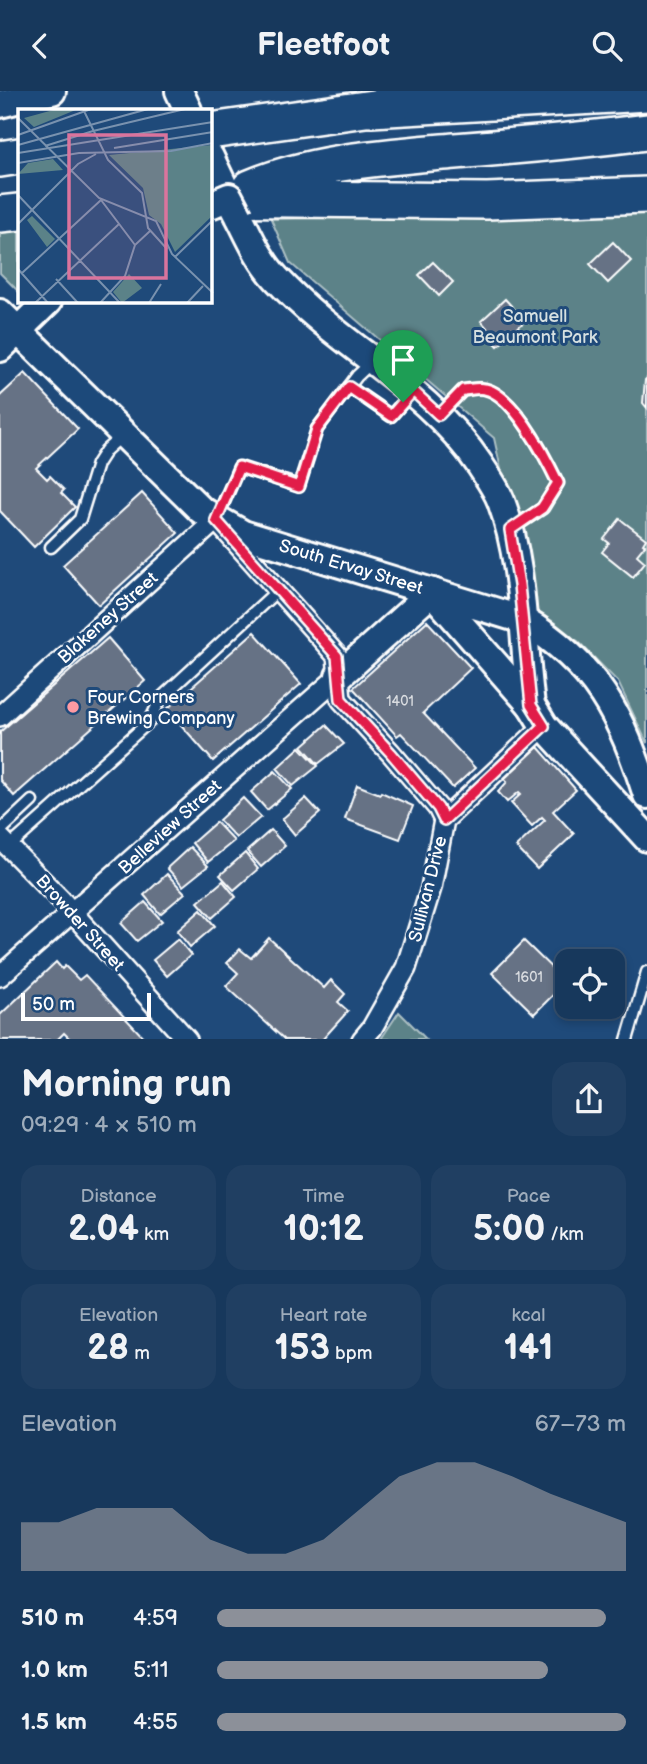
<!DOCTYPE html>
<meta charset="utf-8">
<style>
body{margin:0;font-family:"Balsamiq Sans",sans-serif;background:#203f62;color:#f1f3f6;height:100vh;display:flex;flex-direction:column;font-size:26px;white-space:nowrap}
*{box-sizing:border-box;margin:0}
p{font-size:23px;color:#9eacbb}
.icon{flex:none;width:38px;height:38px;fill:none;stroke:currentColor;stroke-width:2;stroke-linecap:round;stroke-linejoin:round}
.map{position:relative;height:948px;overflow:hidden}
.details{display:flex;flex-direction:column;background:#17385c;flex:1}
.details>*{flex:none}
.controls{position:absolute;left:555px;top:858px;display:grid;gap:14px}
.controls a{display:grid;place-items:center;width:70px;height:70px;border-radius:14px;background:#17385c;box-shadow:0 4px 10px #0003,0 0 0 2px #365272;font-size:35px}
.scale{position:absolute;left:21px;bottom:18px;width:130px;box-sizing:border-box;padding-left:7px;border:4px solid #fff;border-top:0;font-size:19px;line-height:24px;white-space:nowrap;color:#fff;-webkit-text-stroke:5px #1f4a7a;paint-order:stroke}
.pin{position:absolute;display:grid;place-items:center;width:60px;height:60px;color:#fff;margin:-72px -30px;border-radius:50% 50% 50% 0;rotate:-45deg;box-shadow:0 0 7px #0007}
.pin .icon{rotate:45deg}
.round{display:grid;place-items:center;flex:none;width:74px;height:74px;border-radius:21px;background:#203f62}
.overview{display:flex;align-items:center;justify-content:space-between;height:119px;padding:0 21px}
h1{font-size:38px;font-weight:700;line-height:52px}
.metrics{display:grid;grid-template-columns:repeat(3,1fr);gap:10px;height:119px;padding:7px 21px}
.metrics div{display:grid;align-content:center;border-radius:18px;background:#203f62;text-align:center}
.metrics b{font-size:35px;font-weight:700}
.metrics small{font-size:19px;font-weight:400}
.metrics p{font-size:19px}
.chart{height:196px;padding:14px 21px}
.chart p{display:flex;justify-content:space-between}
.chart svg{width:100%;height:126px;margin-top:7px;fill:#8c9099;opacity:.7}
ul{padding:0 21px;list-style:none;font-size:23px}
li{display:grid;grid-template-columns:112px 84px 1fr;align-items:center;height:52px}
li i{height:18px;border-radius:9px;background:#8c9099}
header{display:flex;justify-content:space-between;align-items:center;height:91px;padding:0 21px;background:#17385c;font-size:32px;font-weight:700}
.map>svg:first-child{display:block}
</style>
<header><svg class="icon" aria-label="back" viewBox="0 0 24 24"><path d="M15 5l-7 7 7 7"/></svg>Fleetfoot<svg class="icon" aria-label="search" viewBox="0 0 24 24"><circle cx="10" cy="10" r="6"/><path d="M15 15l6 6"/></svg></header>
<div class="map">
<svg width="647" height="949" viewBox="0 0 647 949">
<rect width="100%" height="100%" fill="#1f4a7a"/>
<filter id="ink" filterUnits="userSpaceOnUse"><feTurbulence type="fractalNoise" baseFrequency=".0143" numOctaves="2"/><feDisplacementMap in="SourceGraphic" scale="14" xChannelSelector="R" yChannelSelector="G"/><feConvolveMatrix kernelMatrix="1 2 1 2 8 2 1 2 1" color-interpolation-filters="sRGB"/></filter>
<g filter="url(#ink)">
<!-- green -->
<g fill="#5b8288" stroke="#adc0c4" stroke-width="2">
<path d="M647,117V652L618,591L578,550L534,526L494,347L290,172L271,128L609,121Z"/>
<path d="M19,137V201L0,182V140Z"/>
<path d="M399,921L426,948H381Z"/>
</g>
<!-- building -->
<g fill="#667285" stroke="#fff" stroke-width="2">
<path d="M613,151L631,170L608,192L590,173Z"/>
<path d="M433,171L453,191L439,205L419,184Z"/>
<path d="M505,208L525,230L498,255L485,241L488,238L481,230Z"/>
<path d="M25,282L78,338L36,377L47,388L50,385L64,399L61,402L75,416L34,456L0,420V305Z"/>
<path d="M647,287V317L643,312L645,289Z"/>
<path d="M142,402L178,442L99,514L63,474Z"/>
<path d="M620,428L646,448L643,453L645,454L637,464L645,471L633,486L602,461L609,452L604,448Z"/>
<path d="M427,530L471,577L423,622L475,677L453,697L401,642L397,645L353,597Z"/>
<path d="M254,541L301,593L213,670L167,618Z"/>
<path d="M108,547L145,590L14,705L0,689V641Z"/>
<path d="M326,634L344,653L318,673L302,655Z"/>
<path d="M300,656L318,675L293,695L277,677Z"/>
<path d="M538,656L576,699L553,720L574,743L537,778L516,756L545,729L542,726L532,735L511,712L521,703L519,701L507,711L498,701L507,691L504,688Z"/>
<path d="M275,680L292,698L267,719L251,701Z"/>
<path d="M357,694L380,703L381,701L413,715L400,748L345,728Z"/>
<path d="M243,707L261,726L236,747L219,729Z"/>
<path d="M306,707L320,722L295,744L282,728Z"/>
<path d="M216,731L234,750L208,771L192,752Z"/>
<path d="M271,739L285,755L261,776L247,760Z"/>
<path d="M190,756L208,775L183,795L167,777Z"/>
<path d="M245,762L258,778L234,799L220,784Z"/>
<path d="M167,783L185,802L160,823L144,804Z"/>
<path d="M223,790L236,806L212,827L198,811Z"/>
<path d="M145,811L162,830L137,850L121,832Z"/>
<path d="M201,819L215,835L190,856L177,840Z"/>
<path d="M269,847L324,897L331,889L345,903L338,911L348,920L322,949H285L226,895L238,882L227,872L240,858L251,867Z"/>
<path d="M178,848L191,864L167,885L153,869Z"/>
<path d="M524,850L566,891L534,923L492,882Z"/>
<path d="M56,871L62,878L65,875L79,889L85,884L146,949H71L64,942L57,949H0V924Z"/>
</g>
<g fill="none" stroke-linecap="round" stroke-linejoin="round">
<defs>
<g id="lane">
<path d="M349,296L391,325L410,303"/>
<path d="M439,324L463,299C469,299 478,296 485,298C514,304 546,367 558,392L543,417L511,438"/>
<path d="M218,425L239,376L299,395L317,338L357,285L373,270"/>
<path d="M51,456L80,428L97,373L106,359L123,344"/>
<path d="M0,740L32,710"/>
<path d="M9,756L150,630L161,607L278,499"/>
<path d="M627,949L647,881"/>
</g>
<g id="street">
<path d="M0,625L216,429L337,565L341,608L391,662L438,717L444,729"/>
<path d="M0,747L62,810L187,949"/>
<path d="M0,885L339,585"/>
<path d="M362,949L372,937L406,877L431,797L444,729L544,635"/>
</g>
<g id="secondary">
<path d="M179,0L188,19"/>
<path d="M0,13L52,0"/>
<path d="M210,66L229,106"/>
<path d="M239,125C250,147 260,170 277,188C340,256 427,295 480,374C487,385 496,397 501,410C525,474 522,547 531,614L544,635L647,747"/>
<path d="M0,222L201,419L243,443L523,529C597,574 621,624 647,704"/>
<path d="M0,257L48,210"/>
<path d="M432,501L531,614"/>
<path d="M339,585L432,501"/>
</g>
<g id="highway">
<path d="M371,18L647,2"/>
<path d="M210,40L394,14"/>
<path d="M0,68L19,65"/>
<path d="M250,97C314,70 386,66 455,60C519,55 583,49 647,41"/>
<path d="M210,107L487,110L647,104"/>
<path d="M0,123L19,121"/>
</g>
</defs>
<!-- lane casing -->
<use href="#lane" stroke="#fff" stroke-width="15"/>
<!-- street casing -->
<use href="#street" stroke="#fff" stroke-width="24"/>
<!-- secondary casing -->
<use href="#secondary" stroke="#fff" stroke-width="32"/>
<!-- highway casing -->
<use href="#highway" stroke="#fff" stroke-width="40"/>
<!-- lane -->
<use href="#lane" stroke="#1f4a7a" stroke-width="10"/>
<!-- street -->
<use href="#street" stroke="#1f4a7a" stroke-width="19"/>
<!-- secondary -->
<use href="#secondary" stroke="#1f4a7a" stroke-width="26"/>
<!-- highway -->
<use href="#highway" stroke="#1f4a7a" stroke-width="35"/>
<defs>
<path id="secondary-bridge" d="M210,114L229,106L239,125"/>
</defs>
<!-- secondary-bridge casing -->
<use href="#secondary-bridge" stroke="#fff" stroke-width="32" stroke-linecap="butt"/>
<!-- secondary-bridge -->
<use href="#secondary-bridge" stroke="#1f4a7a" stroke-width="26"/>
</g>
</g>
<g fill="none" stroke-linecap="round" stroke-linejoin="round" filter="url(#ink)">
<defs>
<path id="route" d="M349,296L391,325L413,300L439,324L463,299C469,299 478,296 485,298C514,304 546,367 558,392L542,417L510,439L519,494L531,614L544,635L444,729L438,717L391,662L341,608L337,565L216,429L239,376L299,396L317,338Z"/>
</defs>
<!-- route casing -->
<use href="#route" stroke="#fff" stroke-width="14"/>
<!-- route -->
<use href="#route" stroke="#e11d48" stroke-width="9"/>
</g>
<!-- markers -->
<circle fill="#ff9aa2" stroke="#1f4a7a" stroke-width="2.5" cx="73" cy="616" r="7"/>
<g text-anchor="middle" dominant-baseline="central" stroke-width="6" stroke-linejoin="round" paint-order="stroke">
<!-- number labels -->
<g font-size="14" fill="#d9dce0">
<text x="400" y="610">1401</text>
<text x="529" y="886">1601</text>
</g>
<!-- park labels -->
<g font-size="18" fill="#d6e0e1" stroke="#1f4a7a">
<text x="535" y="225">Samuell<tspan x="535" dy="21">Beaumont Park</tspan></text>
</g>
<!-- street labels -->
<g font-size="18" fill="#fff" stroke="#1f4a7a">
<text transform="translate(351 476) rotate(17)">South Ervay Street</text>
<text transform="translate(108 527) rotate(-42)">Blakeney Street</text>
<text transform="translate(170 736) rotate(-42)">Belleview Street</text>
<text transform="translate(428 798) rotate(-76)">Sullivan Drive</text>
<text transform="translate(80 832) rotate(48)">Browder Street</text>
</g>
<!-- poi labels -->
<g font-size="18" fill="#fff" stroke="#1f4a7a" text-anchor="start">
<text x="87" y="606">Four Corners<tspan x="87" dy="21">Brewing Company</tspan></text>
</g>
</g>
<!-- overview -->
<g transform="translate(18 18)">
<rect width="194" height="194" fill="#1f4a7a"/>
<path d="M39,0H60L16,18L6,9ZM194,36V107L157,143L143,115L131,106L125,79L91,46ZM35,50L45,61L0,65L10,54ZM14,107L37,130L29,138L9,111ZM111,165L124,179L104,194L95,183Z" fill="#5b8288"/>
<path fill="none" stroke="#7992af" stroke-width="2" d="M65,0L90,51L124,84L130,119L149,140M0,9L81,89L138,112L154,145L195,184M75,22L167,0M0,26L73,0M0,36L130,0M27,37L75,22M96,39L195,23M0,44L195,13M0,54L61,44L153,42L195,34M0,86L102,194M0,115L60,55L78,45M157,148L195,111M0,160L30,194M4,164L83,91L117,136M38,170L60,194M17,194L101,115M82,194L107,167L117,136L132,122M131,194L143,175M169,194L185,177"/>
<path fill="#da749d" fill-opacity="0.15" stroke="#da749d" stroke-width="3.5" d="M51,26H148V169H51Z"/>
<rect width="194" height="194" fill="none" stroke="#fff" stroke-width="3.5"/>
</g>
</svg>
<div class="controls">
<a><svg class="icon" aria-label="locate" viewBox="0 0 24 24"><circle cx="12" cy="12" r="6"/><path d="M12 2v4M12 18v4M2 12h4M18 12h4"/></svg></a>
</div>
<div class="scale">50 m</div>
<div class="pin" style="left:403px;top:311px;background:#1e9e55"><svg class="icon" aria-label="arrive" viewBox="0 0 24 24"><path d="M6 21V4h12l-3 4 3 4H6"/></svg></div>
</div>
<section class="details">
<div class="overview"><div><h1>Morning run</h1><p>09:29 · 4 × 510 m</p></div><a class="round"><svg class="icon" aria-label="share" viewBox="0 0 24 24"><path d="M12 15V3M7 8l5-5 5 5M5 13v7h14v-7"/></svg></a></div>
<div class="metrics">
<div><p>Distance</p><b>2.04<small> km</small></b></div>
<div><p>Time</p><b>10:12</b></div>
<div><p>Pace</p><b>5:00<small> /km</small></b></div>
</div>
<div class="metrics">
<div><p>Elevation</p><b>28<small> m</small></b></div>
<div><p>Heart rate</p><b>153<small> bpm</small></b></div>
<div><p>kcal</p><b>141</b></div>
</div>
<div class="chart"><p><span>Elevation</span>67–73 m</p>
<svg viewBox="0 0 160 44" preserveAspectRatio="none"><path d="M0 44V27L10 27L20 22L30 22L40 22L50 33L60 38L70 38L80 33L90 22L100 11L110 6L120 6L130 11L140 17L150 22L160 27V44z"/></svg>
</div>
<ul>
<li><b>510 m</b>4:59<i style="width:95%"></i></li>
<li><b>1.0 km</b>5:11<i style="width:81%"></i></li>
<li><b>1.5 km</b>4:55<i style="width:100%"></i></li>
</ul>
</section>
